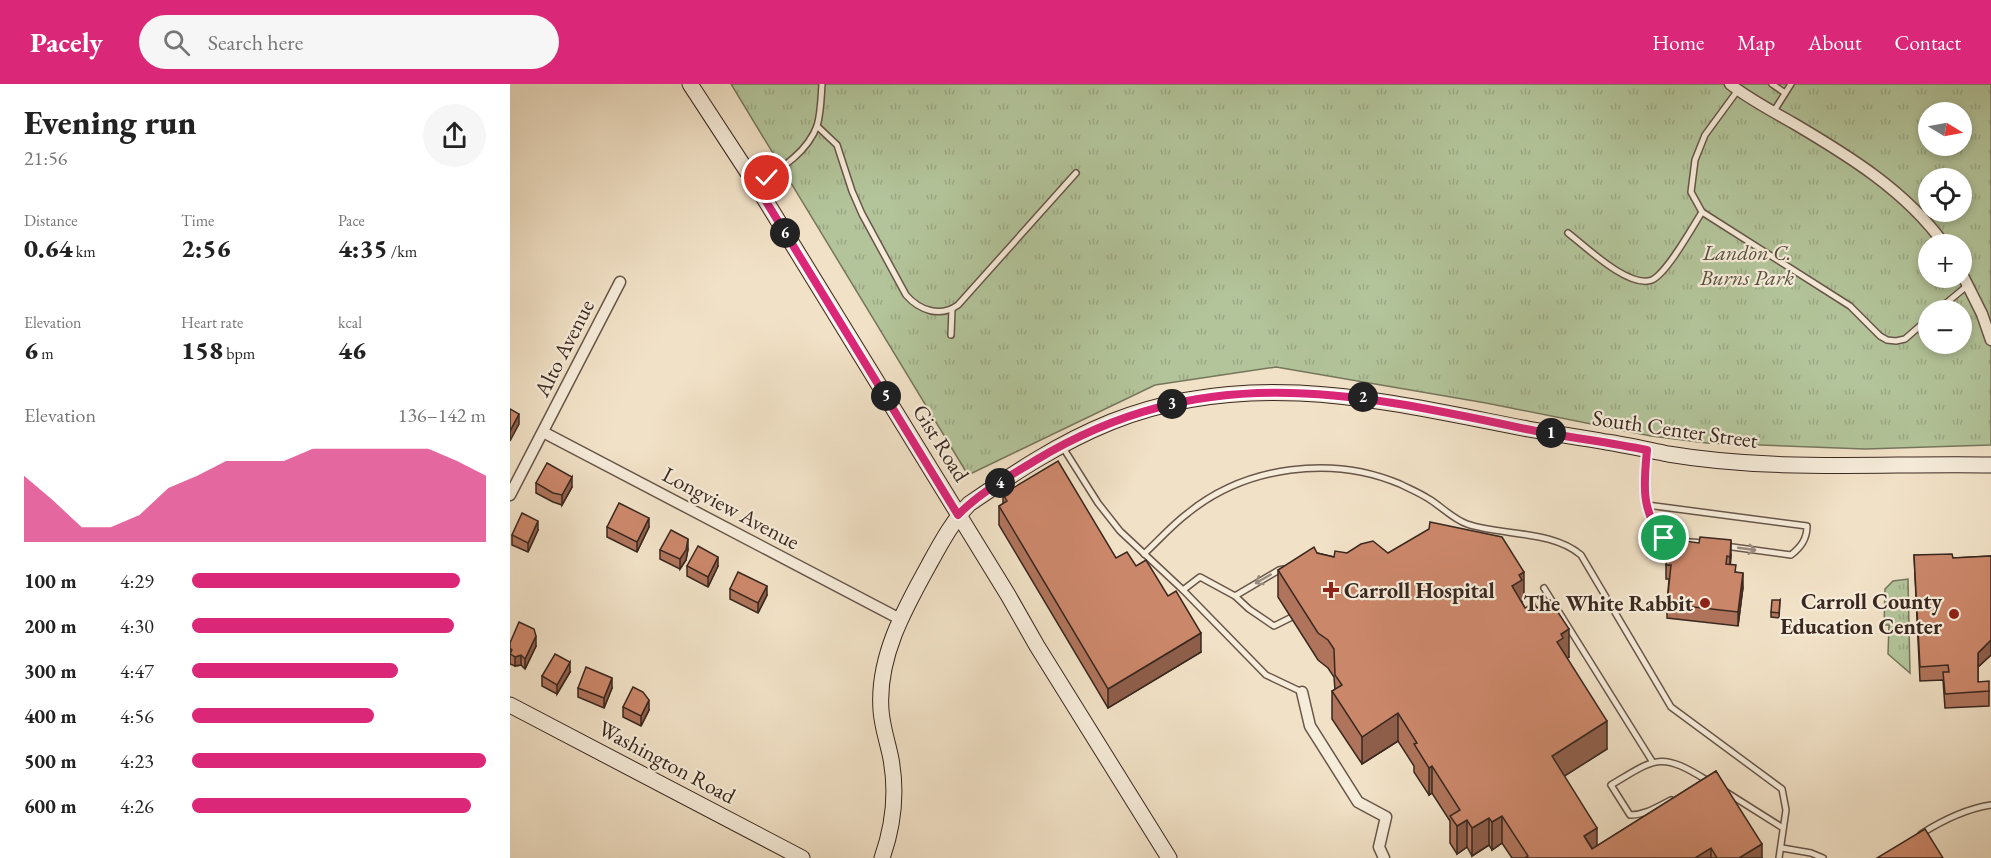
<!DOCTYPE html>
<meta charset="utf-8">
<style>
body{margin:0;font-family:"EB Garamond",serif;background:#f6f6f6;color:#222;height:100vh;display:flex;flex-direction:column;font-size:22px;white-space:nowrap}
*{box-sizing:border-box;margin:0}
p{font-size:20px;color:#767676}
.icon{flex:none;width:33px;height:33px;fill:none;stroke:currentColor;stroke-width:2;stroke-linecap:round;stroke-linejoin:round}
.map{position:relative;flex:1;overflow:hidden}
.drawer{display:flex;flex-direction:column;background:#fff;width:510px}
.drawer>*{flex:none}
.needle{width:39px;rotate:100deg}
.tools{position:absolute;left:1408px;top:18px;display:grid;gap:12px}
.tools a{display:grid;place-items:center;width:54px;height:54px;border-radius:50%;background:#fff;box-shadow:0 3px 9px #0003;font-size:30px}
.pin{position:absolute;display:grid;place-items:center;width:51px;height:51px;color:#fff;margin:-26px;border:3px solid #fff;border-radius:50%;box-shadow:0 2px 6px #0007}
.km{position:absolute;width:30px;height:30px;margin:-15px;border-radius:50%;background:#222;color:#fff;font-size:16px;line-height:30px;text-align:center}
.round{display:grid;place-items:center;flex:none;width:63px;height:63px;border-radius:32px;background:#f6f6f6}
.summary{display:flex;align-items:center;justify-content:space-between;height:102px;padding:0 24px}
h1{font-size:33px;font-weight:800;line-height:45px}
.stats{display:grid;grid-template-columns:repeat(3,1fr);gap:9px;height:102px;padding:6px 24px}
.stats div{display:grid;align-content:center}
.stats b{font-size:26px;font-weight:800}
.stats small{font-size:16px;font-weight:400}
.stats p{font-size:16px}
.chart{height:168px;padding:12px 24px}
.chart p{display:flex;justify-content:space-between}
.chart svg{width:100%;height:108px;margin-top:6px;fill:#db2777;opacity:.7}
ul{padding:0 24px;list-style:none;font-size:20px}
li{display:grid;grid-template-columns:96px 72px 1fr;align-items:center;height:45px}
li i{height:15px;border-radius:8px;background:#db2777}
header{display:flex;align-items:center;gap:36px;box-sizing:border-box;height:84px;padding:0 30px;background:#db2777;color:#fff}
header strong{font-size:28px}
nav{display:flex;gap:33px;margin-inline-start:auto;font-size:21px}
.search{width:420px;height:54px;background:#f6f6f6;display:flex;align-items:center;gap:15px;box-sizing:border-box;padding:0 21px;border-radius:33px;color:#767676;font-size:22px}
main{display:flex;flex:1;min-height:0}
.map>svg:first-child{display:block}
</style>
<header>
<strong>Pacely</strong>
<div class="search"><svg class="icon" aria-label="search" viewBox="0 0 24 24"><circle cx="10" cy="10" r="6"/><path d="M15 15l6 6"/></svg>Search here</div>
<nav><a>Home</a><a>Map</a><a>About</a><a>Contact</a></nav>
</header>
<main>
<section class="drawer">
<div class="summary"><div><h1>Evening run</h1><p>21:56</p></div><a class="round"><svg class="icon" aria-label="share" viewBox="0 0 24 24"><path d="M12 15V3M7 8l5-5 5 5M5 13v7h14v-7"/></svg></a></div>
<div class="stats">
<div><p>Distance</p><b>0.64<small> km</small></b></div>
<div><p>Time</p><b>2:56</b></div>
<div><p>Pace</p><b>4:35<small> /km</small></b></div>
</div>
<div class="stats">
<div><p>Elevation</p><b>6<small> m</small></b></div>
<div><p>Heart rate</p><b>158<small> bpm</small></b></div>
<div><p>kcal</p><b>46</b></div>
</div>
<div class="chart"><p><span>Elevation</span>136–142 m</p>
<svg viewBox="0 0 160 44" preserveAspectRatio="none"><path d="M0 44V17L10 27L20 38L30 38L40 33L50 22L60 17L70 11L80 11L90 11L100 6L110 6L120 6L130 6L140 6L150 11L160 17V44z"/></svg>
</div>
<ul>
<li><b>100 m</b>4:29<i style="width:91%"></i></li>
<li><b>200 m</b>4:30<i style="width:89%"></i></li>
<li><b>300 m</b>4:47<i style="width:70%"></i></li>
<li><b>400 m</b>4:56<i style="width:62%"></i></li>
<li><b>500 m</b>4:23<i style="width:100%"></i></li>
<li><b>600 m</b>4:26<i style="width:95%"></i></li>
</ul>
</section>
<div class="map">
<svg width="1481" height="774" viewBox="0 0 1481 774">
<defs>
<pattern id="park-tufts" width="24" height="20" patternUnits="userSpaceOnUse" patternTransform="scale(1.5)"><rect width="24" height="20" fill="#b3c49a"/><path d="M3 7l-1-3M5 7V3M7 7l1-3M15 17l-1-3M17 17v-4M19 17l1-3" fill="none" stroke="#9ba884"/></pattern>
</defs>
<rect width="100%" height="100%" fill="#f1e1c6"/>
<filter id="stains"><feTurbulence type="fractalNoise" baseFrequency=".00333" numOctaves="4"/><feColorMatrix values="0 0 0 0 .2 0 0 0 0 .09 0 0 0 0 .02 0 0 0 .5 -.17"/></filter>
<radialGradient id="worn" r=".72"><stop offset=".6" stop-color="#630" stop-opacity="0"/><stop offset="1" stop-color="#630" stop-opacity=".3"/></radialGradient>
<!-- park -->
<g fill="url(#park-tufts)" stroke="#76765d" stroke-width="1.5" fill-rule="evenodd">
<path d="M221,0H1481V361L1355,365L1197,359L1141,352L976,319L766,283L645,301L458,391ZM1419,28H1452V62H1419ZM1419,94H1452V128H1419ZM1419,160H1452V194H1419ZM1419,226H1452V260H1419Z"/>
<path d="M1398,495L1400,589L1378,570L1379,541H1374L1375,505L1383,497Z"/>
</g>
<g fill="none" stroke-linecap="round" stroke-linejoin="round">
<defs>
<g id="lane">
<path d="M1262,0L1275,9"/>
<path d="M1228,6L1195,51L1185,76L1181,108L1192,128L1340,222L1370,252L1377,256L1386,257L1395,255L1419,234"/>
<path d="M1264,27L1281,0"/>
<path d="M307,42L327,61L342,107L352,130L396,211C409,226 430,234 448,221L566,89"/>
<path d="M247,100C270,85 297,69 307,42C311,29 311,13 312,0"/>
<path d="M1058,149C1075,162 1119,205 1142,196C1157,189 1182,144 1192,128"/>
<path d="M1428,226L1458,201"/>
<path d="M441,251L442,225"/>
<path d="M552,362L588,419L610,447L673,506L756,591L792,608"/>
<path d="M1136,367C1134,390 1130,439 1154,453C1162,458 1186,458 1196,459"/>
<path d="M1137,421L1297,442C1297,455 1291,463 1281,471L1215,462"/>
<path d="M634,470C649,456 662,441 678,429C736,382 822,371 890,400C900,405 910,409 919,415C932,423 943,435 957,440C992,452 1042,446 1071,471L1161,623L1272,705L1276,726L1269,774"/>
<path d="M1034,504L1142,677"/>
<path d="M673,506L690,493L725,512L739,525L764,542L786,531"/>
<path d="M725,512L769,486L774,485"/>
<path d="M1216,708L1273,744"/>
<path d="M1161,716C1147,723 1135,731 1120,731L1101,701C1146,674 1150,667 1198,697"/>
<path d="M1411,750C1433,736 1455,725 1481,721"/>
<path d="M1272,764L1301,769L1313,774"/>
</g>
<g id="street">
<path d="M1220,0C1239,15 1262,27 1283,39C1339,72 1396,107 1434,160"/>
<path d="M1452,190L1472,230L1481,256"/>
<path d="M33,348L390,535"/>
<path d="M0,411L110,198"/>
<path d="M792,608L800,642L848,718L876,733L869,763L874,774"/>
</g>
<g id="secondary">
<path d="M180,0L246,101L498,511L527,562L659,774"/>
<path d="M0,621L292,774"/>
<path d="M372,774C383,743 387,708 381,675C378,659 372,643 371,626C367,572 396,522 421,477C432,457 443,437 459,420C504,389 549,359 601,338C741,282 877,318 1018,345C1044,350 1070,353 1096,358C1117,361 1138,366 1158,370C1265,388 1373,379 1481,381"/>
</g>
</defs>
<!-- lane casing -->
<use href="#lane" stroke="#68564a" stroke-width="8"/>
<!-- street casing -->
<use href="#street" stroke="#68564a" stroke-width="13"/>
<!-- secondary casing -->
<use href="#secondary" stroke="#3a2820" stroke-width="17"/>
<!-- lane -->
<use href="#lane" stroke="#f6ecda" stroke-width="5"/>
<!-- street -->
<use href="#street" stroke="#f6ecda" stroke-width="10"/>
<!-- secondary -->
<use href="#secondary" stroke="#f6ecda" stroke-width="15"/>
</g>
<!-- wall -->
<g fill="#af745b" stroke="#3a2820" stroke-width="1.5">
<path d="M26,399L62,403L52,421L43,418L26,409Z"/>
<path d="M493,410L606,474L626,482L691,568L598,624L489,441V422L493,420Z"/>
<path d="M97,443H139L127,468L97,453Z"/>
<path d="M28,446L18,468L2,461V451Z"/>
<path d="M178,465L176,476L170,485L150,475V466Z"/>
<path d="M807,469L824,473L837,469H878L1014,515L1012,516V519L1015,524L1059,573L1057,574L1097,665L1054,692L1087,762L1206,687L1252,774H1002L992,759L982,766L979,761L962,772L957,763L947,770L940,759V737L922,709L919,711L904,688V682L888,657L852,680L822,635V607L825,606L824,593L818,584L808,576L768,513V486Z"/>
<path d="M1221,471L1220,481L1226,488L1233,503L1228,542L1157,534V520L1159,495H1156V481Z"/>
<path d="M1404,471L1443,474L1481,472V571L1468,583V598L1479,607V622L1435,624L1433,596L1410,597Z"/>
<path d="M177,482H208L198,503L177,492Z"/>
<path d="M220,505L257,511L248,529L220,515Z"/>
<path d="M1270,516L1269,534L1261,533V528Z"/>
<path d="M0,559L26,562L15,585L11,581L5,582L0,580Z"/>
<path d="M60,588L47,610L32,602V592Z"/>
<path d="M68,604H102L94,624L68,613Z"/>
<path d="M113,623L139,626L131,642L113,633Z"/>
</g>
<!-- shaded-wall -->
<g fill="#8e5e4a" stroke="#3a2820" stroke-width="1.5">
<path d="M9,330V340L0,357V347Z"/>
<path d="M62,393V403L52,421V411Z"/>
<path d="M139,434V443L127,468V458Z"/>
<path d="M28,437V446L18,468V459Z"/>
<path d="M178,455V465L176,476L170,485V475Z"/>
<path d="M1221,456V471L1220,487V473Z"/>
<path d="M208,473V482L198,503V493Z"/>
<path d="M1014,488V515L1012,516V523L1002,502L1009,491Z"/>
<path d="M1233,489V503L1228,542V528Z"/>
<path d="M257,502V511L248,529V519Z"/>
<path d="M1059,545V573L1053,576L1047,558L1051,550Z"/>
<path d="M691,549V568L598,624V605Z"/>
<path d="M26,552V562L15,585V575Z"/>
<path d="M1481,556V571L1468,583V569Z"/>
<path d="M11,571V581L5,582V573Z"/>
<path d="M60,578V588L47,610V601Z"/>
<path d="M102,594V604L94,624V614Z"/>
<path d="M139,616V626L131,642V632Z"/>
<path d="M888,629V657L852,680V653Z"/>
<path d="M1097,637V665L1042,700V672Z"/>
<path d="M922,682V709L919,711V684Z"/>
<path d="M992,732V759L982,766V738Z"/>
<path d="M979,734V761L962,772V744Z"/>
<path d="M957,736V763L947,770V742Z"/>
<path d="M1087,744V772L1074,752Z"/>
<path d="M1252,760V774H1229Z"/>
<path d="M1201,764V774H1185Z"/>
</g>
<!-- building -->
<g fill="#cb876a" stroke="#3a2820" stroke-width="1.5">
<path d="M0,325L9,330L0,347Z"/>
<path d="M548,377L606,474L617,468L626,482L636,476L658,512L666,507L691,549L598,605L489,422L497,417L493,410Z"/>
<path d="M37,379L62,393L52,411L43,409L26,399Z"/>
<path d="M109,419L139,434L127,458L97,443Z"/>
<path d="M12,429L28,437L18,459L2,451Z"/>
<path d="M920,438L992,453L1014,488L1009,491L1012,496L1002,502L1015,524L1024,518L1027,524L1040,516L1059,545L1051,550L1053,554L1047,558L1097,637L1042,672L1087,744L1074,752L1082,765L1206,687L1252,760L1229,774H1207L1201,764L1185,774H1015L1018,772L992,732L982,738L979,734L962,744L957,736L947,742L940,732L950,726L922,682L919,684L904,660L907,659L888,629L852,653L822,607L832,601L825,591L824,565L818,556L808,549L768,486L804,463L807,469L824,473L825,467L837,469L851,460L863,457L878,469L919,445Z"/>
<path d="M161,446L178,455L176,466L170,475L150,466Z"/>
<path d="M1190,453L1221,456L1220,473L1217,472L1216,480L1226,481L1225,488L1233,489L1228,528L1157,520L1161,481H1156L1159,455L1189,459Z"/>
<path d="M188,462L208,473L198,493L177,482Z"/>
<path d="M1442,470L1443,474L1481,472V556L1468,569V598L1479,597V607L1435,610L1433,588H1439L1438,581L1410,583L1404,471Z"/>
<path d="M228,488L257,502L248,519L220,505Z"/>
<path d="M1262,516H1270L1269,529L1261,528Z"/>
<path d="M9,538L24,545L26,552L15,575L11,571L5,573L0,570L2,566L0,564V559Z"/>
<path d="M45,570L60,578L47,601L32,592Z"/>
<path d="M76,583L102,594L94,614L68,604Z"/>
<path d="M123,603L133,608L139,616L131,632L113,623Z"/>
<path d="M1415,745L1433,774H1367Z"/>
</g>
<!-- one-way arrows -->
<defs><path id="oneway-shaft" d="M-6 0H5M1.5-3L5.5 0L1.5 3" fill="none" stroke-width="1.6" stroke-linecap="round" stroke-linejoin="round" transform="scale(1.5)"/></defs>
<g stroke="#988a7d">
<use href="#oneway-shaft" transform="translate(1237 465) rotate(8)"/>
<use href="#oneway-shaft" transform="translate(753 495) rotate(150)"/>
</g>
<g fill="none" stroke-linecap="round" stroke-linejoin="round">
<defs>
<path id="route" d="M257,94L246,101L448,431C470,408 500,392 526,376C692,276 838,307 1016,345C1056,353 1097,358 1137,366C1134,398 1130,428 1154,454"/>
</defs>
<!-- route casing -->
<use href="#route" stroke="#fff" stroke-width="12"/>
<!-- route -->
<use href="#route" stroke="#db2777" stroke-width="8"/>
</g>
<!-- markers -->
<g fill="#8f2418" stroke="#f6ecda" stroke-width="2">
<path d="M818 497h6v6h6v6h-6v6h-6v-6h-6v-6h6z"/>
<circle cx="1195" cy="519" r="6"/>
<circle cx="1444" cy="530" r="6"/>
</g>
<g text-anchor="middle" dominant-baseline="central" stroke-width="4.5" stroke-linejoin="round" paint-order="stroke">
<!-- park labels -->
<g font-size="22" font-style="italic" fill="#584f3e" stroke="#f6ecda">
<text x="1237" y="168">Landon C.<tspan x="1237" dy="25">Burns Park</tspan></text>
</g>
<!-- street labels -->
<g font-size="22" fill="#3a2820" stroke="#f6ecda">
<text transform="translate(54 264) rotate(-63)">Alto Avenue</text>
<text transform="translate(1165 345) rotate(8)">South Center Street</text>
<text transform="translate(431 359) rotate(58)">Gist Road</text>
<text transform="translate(221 424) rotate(28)">Longview Avenue</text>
<text transform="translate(157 678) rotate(28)">Washington Road</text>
</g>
<!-- poi labels -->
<g font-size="22" font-weight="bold" fill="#3a2820" stroke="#f6ecda" text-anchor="end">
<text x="834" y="506" text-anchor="start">Carroll Hospital</text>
<text x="1432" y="517">Carroll County<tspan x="1432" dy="25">Education Center</tspan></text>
<text x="1183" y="519">The White Rabbit</text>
</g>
</g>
<rect width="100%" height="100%" filter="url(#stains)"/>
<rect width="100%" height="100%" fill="url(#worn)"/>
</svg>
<div class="tools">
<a><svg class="needle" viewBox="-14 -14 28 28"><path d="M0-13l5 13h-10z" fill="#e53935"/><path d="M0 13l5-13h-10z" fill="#767676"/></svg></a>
<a><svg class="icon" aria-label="locate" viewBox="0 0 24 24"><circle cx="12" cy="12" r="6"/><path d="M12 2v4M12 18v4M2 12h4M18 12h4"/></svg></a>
<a>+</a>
<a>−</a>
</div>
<div class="pin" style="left:1154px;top:454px;background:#1e9e55"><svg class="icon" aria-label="arrive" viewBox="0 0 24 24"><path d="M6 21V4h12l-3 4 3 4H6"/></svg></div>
<div class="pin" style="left:257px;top:94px;background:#d93025"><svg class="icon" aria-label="check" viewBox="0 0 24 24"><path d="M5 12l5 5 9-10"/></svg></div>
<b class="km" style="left:1041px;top:349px">1</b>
<b class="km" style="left:853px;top:313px">2</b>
<b class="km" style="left:662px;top:320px">3</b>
<b class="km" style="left:490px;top:399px">4</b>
<b class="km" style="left:376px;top:312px">5</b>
<b class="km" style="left:275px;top:149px">6</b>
</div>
</main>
